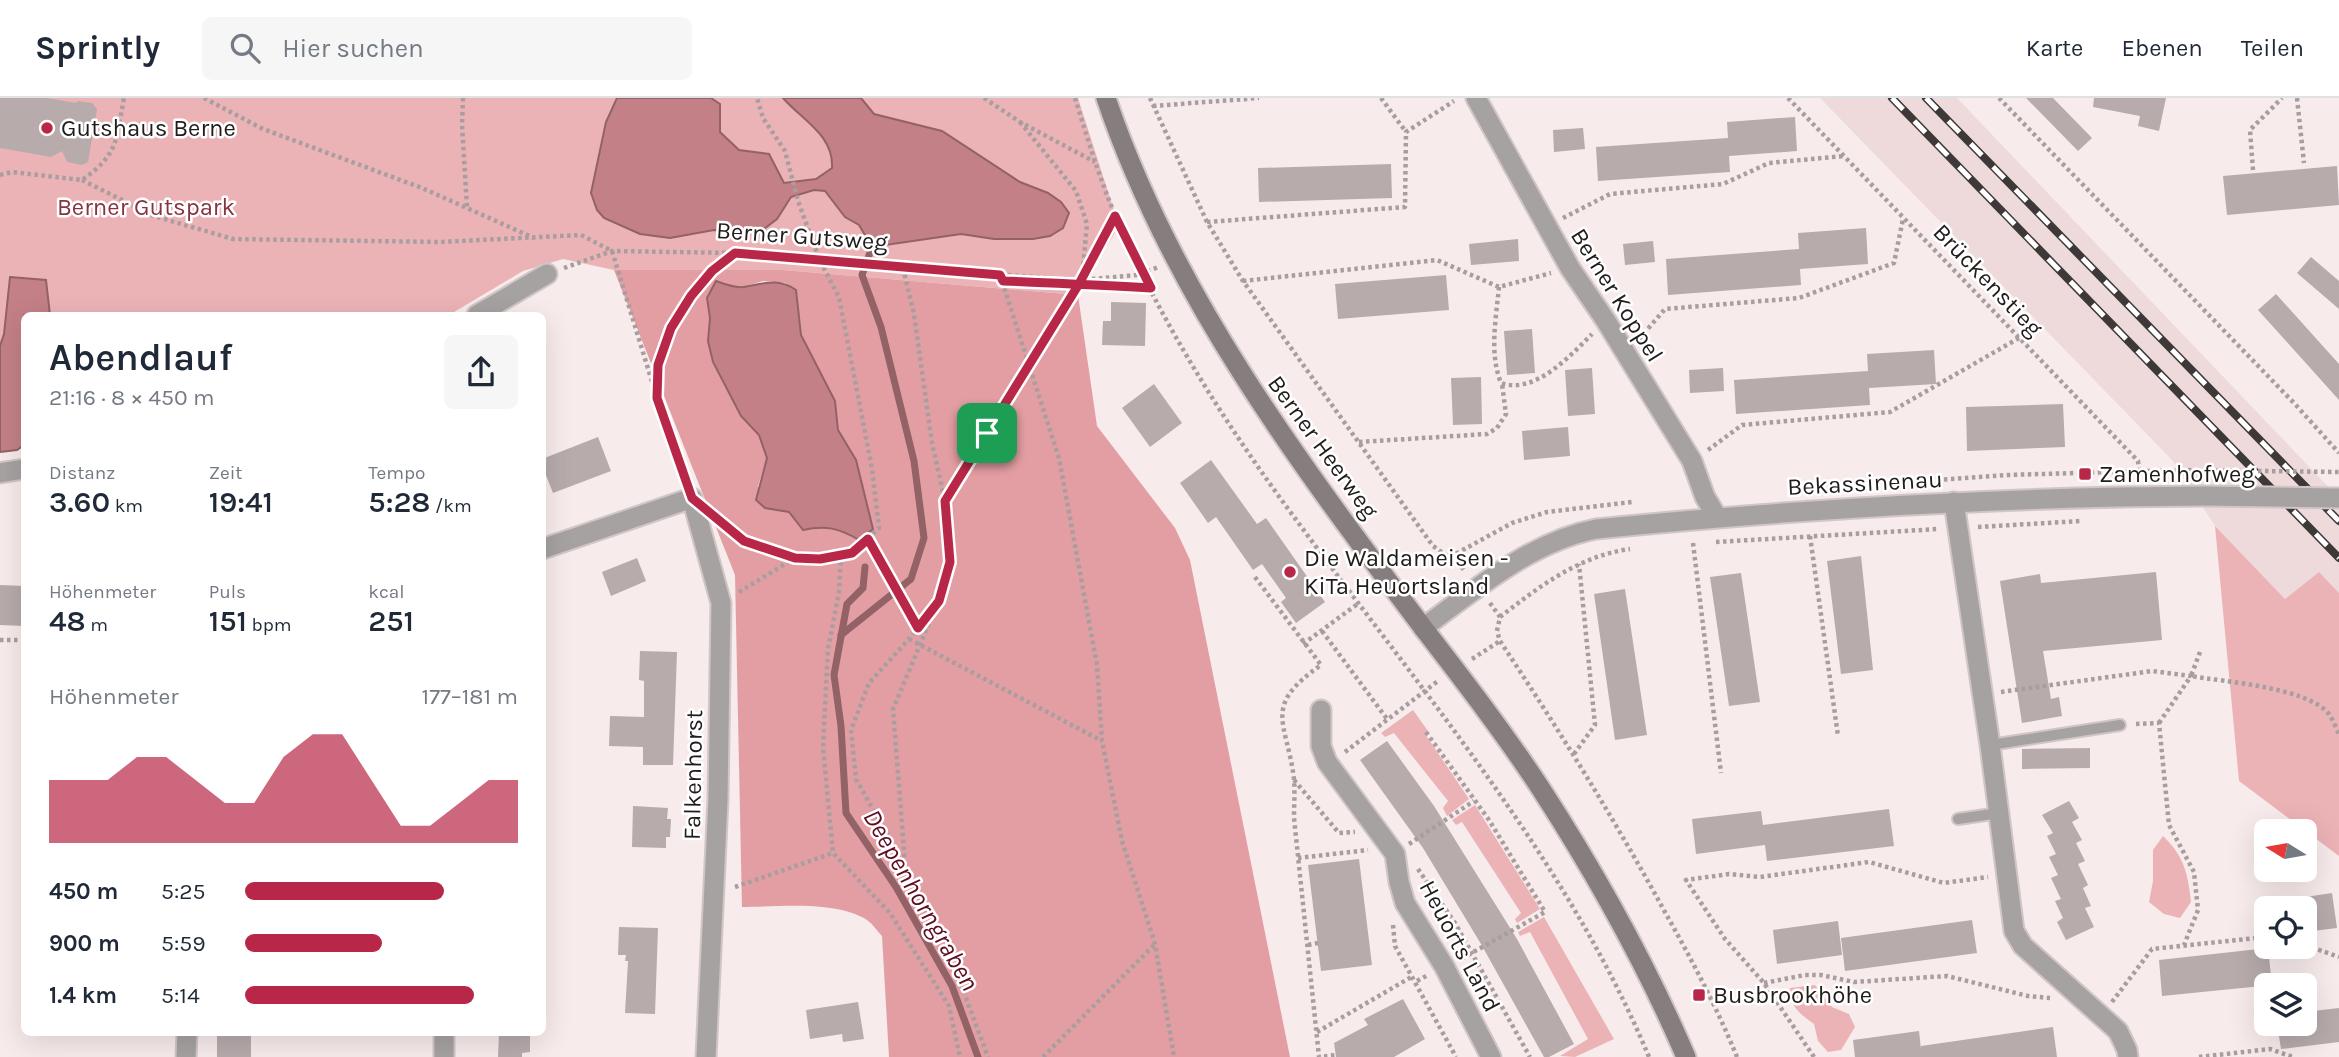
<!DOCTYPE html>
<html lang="de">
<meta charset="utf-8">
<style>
body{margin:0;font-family:Karla,sans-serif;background:#f6f6f7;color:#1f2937;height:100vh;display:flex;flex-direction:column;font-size:26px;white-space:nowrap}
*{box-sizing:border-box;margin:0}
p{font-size:23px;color:#747a83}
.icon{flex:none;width:38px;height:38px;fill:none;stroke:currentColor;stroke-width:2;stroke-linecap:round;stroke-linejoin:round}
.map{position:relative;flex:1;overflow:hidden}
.sheet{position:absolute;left:21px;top:214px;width:525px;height:724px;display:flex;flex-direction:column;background:#fff;border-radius:10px;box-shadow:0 7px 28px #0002}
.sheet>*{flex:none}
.needle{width:46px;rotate:281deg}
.controls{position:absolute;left:2254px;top:721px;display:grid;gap:14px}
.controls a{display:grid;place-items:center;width:63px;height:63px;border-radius:10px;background:#fff;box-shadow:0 7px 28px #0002;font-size:35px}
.pin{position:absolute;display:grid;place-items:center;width:60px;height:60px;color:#fff;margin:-30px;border-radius:14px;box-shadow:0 4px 10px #0006}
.round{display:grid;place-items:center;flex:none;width:74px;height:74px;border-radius:10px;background:#f6f6f7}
.head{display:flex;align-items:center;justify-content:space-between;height:119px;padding:0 28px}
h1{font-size:38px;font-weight:600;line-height:52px}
.metrics{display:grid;grid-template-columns:repeat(3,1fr);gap:10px;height:119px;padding:7px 28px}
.metrics div{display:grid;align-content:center}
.metrics b{font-size:30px;font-weight:600}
.metrics small{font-size:19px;font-weight:400}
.metrics p{font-size:19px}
.chart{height:196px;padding:14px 28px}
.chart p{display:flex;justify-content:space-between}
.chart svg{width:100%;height:126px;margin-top:7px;fill:#b82748;opacity:.7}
ul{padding:0 28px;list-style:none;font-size:23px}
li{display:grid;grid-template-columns:112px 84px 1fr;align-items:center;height:52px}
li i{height:18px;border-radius:9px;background:#b82748}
header{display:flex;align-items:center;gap:42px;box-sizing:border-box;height:98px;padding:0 35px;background:#fff;border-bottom:2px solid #e0e1e3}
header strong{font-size:33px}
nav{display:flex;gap:38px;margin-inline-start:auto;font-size:24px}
.search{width:490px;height:63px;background:#f6f6f7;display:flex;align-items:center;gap:18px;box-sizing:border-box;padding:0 24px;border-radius:10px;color:#747a83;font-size:26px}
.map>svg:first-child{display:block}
</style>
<header>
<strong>Sprintly</strong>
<div class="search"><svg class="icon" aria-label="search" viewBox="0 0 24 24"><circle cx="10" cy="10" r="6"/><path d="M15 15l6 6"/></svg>Hier suchen</div>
<nav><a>Karte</a><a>Ebenen</a><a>Teilen</a></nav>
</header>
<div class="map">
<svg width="2339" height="959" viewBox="0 0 2339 959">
<rect width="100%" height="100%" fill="#f8ebec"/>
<!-- built -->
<path fill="#efdadb" d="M1820,0H1957L2339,400V495L2319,474L2285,501L2215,428L2173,363Z"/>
<!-- green -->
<g fill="#ecb3b7">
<path d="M0,0H617L606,24L591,95L640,136L670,140L714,132L759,134L777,121L791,99L814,92L825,93L845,119L859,127L873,149L961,136L994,141L1048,95L1020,84L942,33L874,16L861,0H1078L1119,128L1078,197L783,172H614L563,161L523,173L449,217H50L46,182L10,179L4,236L0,248Z"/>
<path d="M711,0H783C802,22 834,37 832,70L816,81L783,85L769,56L739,52L720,34V6Z"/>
<path d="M2215,428L2285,501L2319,474L2339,495V758L2239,683Z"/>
<path d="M1413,612L1428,633L1425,636L1469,701L1447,718L1443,710L1448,703L1394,635L1385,639L1381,635Z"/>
<path d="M1475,707L1540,811L1517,825L1515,821L1521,815L1462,724L1456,727L1452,722Z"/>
<path d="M2163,738C2184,758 2188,776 2191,804L2180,820L2164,816L2149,804L2153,783V752Z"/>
<path d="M1544,819L1614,941L1575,959L1560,958L1588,941L1530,834L1520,838L1518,834Z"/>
<path d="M1815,887L1832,909L1849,916L1855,929L1841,952L1828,954L1818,943L1814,926C1800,916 1789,908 1790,890Z"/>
</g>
<!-- forest -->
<path fill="#e39ea3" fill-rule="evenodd" d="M614,172H783L1078,197L1097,328L1175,430L1190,462L1290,959H889L882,838C877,833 873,826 867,822C835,802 779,809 742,809L735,477ZM716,183L740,190L763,183L786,185L800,220L801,237L835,303L838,332L856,362L872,431L844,432L823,428L803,432L789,414L765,410L758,388L767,360L759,337L741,318L713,264L708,243L710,220L707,200Z"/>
<!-- water -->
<g fill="#c38086" stroke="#926266" stroke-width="2">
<path d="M617,0H711L720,6V34L739,52L769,56L784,85L816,81L832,70C834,37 802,22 783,0H861L874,16L942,33L1020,84L1048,95L1061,104L1069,115L1063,130L1050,138L1033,141H994L961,136L872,149L859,127L845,119L825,93L814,92L791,99L777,121L760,134L714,132L670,140L640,136L604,120L597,112L591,95L606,24Z"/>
<path d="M10,179L46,182L50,217H24V347L17,352L0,354V248L4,236Z"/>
<path d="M716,183C724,186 735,190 743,189C763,186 778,179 796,192L801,237L835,303L838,332L856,362L873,431L859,442C839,430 825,427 803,432L789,414L765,410L756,402L767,360L759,337L741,318L713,264L708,243L710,220L707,200Z"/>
</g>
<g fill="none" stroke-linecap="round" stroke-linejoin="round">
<!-- stream -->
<g stroke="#926266" stroke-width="7">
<path d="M865,469L863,490L847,506L834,577L841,628L846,715L896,789L952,888L978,959"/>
<path d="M841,537L911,481L924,440L914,363L881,229L862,177L872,149"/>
</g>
</g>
<!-- building -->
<g fill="#b7abac">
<path d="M0,0H47L76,5L78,3L92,5L97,11L88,64L82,67L67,64L62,53L51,59L0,50Z"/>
<path d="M2026,0H2053L2092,40L2078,53Z"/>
<path d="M2094,0H2166L2159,33L2138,28L2140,18L2093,9Z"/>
<path d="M1795,19L1797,53L1729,58L1730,74L1598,83L1596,49L1728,40L1727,24Z"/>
<path d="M1583,30L1585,51L1554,54L1553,32Z"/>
<path d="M1391,66L1392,100L1259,104L1258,70Z"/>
<path d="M2337,68L2339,107L2227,117L2223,78Z"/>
<path d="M1866,130L1868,166L1800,171L1801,187L1668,197L1666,161L1799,151L1798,135Z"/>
<path d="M1518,141L1519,163L1471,167L1469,146Z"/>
<path d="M1653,143L1655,164L1625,167L1623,146Z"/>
<path d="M2311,159L2339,183V211L2297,175Z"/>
<path d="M1446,177L1449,212L1338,221L1335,186Z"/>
<path d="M2276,196L2339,266V302L2258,212Z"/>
<path d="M1111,204L1146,205L1145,248L1102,247L1103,223H1111Z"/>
<path d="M1532,231L1535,275L1507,277L1504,233Z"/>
<path d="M1934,252L1936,286L1869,290L1870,307L1736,316L1734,282L1868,273L1867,256Z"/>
<path d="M1592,270L1595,316L1568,318L1565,272Z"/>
<path d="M1723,270L1724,293L1690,295L1689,272Z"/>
<path d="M1481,279L1482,326L1453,327L1451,280Z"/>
<path d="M1154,286L1182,325L1150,349L1122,310Z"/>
<path d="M2063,306L2065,349L1967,353L1966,309Z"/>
<path d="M1568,329L1570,358L1524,362L1522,333Z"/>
<path d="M598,339L611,373L553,395L542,367V361Z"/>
<path d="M1211,362L1257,426L1266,420L1325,504L1296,525L1281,504L1286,500L1262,466L1253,472L1216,419L1208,425L1180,385Z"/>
<path d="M1861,458L1873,572L1841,576L1827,463Z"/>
<path d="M637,460L646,483L611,498L602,474Z"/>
<path d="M2156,474L2162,542L2043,553L2051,601L2059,599L2062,618L2022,625L2000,483L2040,476L2041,485Z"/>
<path d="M1741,475L1760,604L1729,608L1710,479Z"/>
<path d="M0,487L24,488V528L0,527Z"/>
<path d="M1625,491L1647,637L1615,642L1594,496Z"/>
<path d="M640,553L677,554L673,667H643V649L609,648L610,618L644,619V583L639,582Z"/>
<path d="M1387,643L1434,708L1517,841L1574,946L1549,959H1544L1481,846L1423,750L1360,662Z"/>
<path d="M2090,650V670L2022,671V651Z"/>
<path d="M2069,703L2079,720L2072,724L2082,742L2076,745L2085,763L2078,766L2088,787L2083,790L2091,808L2085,810L2094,829L2066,842L2057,824L2063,820L2055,803L2061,801L2051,780L2058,777L2049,759L2056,756L2047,738L2053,735L2042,717Z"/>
<path d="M633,708L668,710L667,721H671L670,739H666V750L632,749Z"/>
<path d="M1889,711L1894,748L1767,763L1765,747L1696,756L1692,721L1761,713L1763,727Z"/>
<path d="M1359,761L1372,867L1321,873L1308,767Z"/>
<path d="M2332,795L2337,830L2305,834V799Z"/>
<path d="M1972,822L1977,855L1845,873L1841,840Z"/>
<path d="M1838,823L1842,857L1777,866L1773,832Z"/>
<path d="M619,829L658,830L655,916L625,915L628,863H625L626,857H618Z"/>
<path d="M2268,850L2272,887L2162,898L2159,862Z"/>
<path d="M1403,901L1425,941L1394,959H1336L1334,945L1368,927L1364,921Z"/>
<path d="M858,904L864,941L843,944L842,936L810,941L806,912Z"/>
<path d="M2339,910V944L2281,951L2277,926H2305V914Z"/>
<path d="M2053,929L2057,959H1855L1853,942L1919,933L1921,951V948Z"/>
<rect x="217" y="934" width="34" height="25"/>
<path d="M499,934H530V954L522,955V959H498Z"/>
</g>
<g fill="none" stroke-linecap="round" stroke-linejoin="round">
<defs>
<g id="service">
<path d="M1990,647L2120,627"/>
<path d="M1958,721L1999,715"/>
</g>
<g id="minor">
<path d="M1476,0L1570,170L1606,223L1692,363L1705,399L1717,419"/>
<path d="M477,217L547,176"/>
<path d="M0,375L24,371"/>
<path d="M1954,404L1990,647L2014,833L2023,848L2118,933L2127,952L2128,959"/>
<path d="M542,451L692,400L721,505L718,701L706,959"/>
<path d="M1321,612V648L1327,664L1395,756L1399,784L1405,805L1444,868L1491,959"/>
<path d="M186,959L187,934"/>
<path d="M444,959V934"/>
</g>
<path id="tertiary" d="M1423,530C1476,491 1530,444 1596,431C1799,411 2003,399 2206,398"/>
<path id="secondary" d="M1106,0C1173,198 1300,366 1424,531C1464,583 1505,636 1541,691C1596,776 1646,866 1686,959"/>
</defs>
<!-- service casing -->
<use href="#service" stroke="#d1c6c7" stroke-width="14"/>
<!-- minor casing -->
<use href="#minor" stroke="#d1c6c7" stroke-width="23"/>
<!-- tertiary casing -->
<use href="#tertiary" stroke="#d1c6c7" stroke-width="23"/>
<!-- secondary casing -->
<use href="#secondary" stroke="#d1c6c7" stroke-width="23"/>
<!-- path -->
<g stroke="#a89e9f" stroke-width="4.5" stroke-dasharray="3.5 3.5" stroke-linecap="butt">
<path d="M204,0L263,31L422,90L534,140"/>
<path d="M463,0L462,27L467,109"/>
<path d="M984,0L1020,24L1095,64"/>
<path d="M1075,0C1087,39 1099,79 1115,117C1162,227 1229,332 1300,427C1425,598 1567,762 1649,959"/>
<path d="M1150,0L1207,124L1243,183L1433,448L1460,467L1465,473"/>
<path d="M1381,0L1406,34"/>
<path d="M1788,0L2138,363L2139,373"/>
<path d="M1999,0L2294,305L2339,355"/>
<path d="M2297,0L2304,65"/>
<path d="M1153,8L1259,0"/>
<path d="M1020,24L1076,93L1087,126L1082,180"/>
<path d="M2253,72L2250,32L2282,0"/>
<path d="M0,77L12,74L82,82C119,56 116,42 124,0"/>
<path d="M82,82L154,118L233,141L440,144L581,137L612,153L657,300L686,382"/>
<path d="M1563,120L1610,96L1723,86L1769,65L1844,58"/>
<path d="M1207,124L1405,109L1406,34L1454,3"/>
<path d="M564,170L612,153L735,155L903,170L1081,182L1137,177L1159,169"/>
<path d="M903,170L914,216L932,345L945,403L950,464L939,503L909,541L869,585L851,632L856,681L906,771L963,892L988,959"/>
<path d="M1000,177L1059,360L1097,567L1102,643L1122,743L1155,846L1174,959"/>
<path d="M1003,183L1150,190"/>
<path d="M1243,183L1437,162L1499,189L1551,175"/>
<path d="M1499,189C1496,221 1489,255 1501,285C1535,297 1571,257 1592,236"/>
<path d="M1639,241L1665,211L1799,200L1894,165L1903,121"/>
<path d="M657,296C657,287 657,277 658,268C666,223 700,183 734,156"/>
<path d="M1359,344L1487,336L1497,330L1506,316L1502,286"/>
<path d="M1708,352L1742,327L1890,314L2019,240"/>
<path d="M1923,383L2006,377L2181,372"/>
<path d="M945,402L1079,186L1115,118"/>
<path d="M722,425L744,443L795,460L820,461L852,455L879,430L872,371L839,199L820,163L798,103L785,53L763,20L757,0"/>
<path d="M1978,429L2081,423"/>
<path d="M1810,438L1838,638"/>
<path d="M868,441L918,530"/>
<path d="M1716,444L1938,431"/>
<path d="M1693,445L1721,675"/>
<path d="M841,457L839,494L828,551L823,649L833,755L890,815L949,908L960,959"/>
<path d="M1450,459L1512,425L1547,414L1632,404"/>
<path d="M1255,479L1321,567C1261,609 1287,623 1294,681C1295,694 1294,707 1294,720L1319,959L1336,957"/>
<path d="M739,494L795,460"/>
<path d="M1490,505L1500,519L1497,533L1500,543C1559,632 1615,722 1666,816C1692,862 1717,910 1737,959"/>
<path d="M1500,519C1540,488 1579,458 1630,451"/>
<path d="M1322,533L1387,621"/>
<path d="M909,541L1102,643"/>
<path d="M0,542H24"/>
<path d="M1303,546L1359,505"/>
<path d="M2200,554L2191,578C2224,584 2307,589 2329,616C2333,622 2336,630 2339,636"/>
<path d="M1472,561L1500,543"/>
<path d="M2001,594L2152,573L2191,578L2159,625"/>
<path d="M2136,626L2159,625L2169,727L2194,774L2198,812L2184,847"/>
<path d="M1426,634L1489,722L1545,814L1461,861"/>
<path d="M1345,654L1438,583"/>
<path d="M1574,656L1595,627L1579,466"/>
<path d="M1294,682L1339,735L1355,734"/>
<path d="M1409,746L1474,703"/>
<path d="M1298,760L1368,752"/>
<path d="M905,766L893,611L935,511"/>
<path d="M1418,771L1455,825L1530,959"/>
<path d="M735,789L833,755"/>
<path d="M1393,827L1395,848L1456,959"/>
<path d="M1308,847L1318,845"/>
<path d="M2305,847L2339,859"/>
<path d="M1417,883L1428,877"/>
<path d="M1764,885L1805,877H1821L1854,884L1947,878L2028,898L2050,900"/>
<path d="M2112,904L2152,851L2256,840L2266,842"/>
<path d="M1317,934L1413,878"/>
<path d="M1043,959L1155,846"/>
<path d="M1814,959L1764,885L1725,841L1686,782L1729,776L1760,779L1869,764L1944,785L1988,779"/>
<path d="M2199,959L2270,951L2293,959"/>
</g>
<!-- service -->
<use href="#service" stroke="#a7a2a2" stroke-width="10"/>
<!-- minor -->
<use href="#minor" stroke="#a7a2a2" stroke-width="19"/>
<!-- tertiary -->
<use href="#tertiary" stroke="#a7a2a2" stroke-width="19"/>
<!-- secondary -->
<use href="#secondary" stroke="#857d7e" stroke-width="19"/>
<defs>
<g id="rail">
<path d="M1892,0L2339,460"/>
<path d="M1926,0L2339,423"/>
</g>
</defs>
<!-- rail casing -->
<use href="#rail" stroke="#3e3939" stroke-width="8"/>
<!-- rail -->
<use href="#rail" stroke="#fff" stroke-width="5" stroke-dasharray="16" stroke-linecap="butt"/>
<defs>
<path id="tertiary-bridge" d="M2206,398L2339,400"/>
</defs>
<!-- tertiary-bridge casing -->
<use href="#tertiary-bridge" stroke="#d1c6c7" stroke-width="23" stroke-linecap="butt"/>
<!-- path-bridge -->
<path stroke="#a89e9f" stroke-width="4.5" stroke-dasharray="3.5 3.5" stroke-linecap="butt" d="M2181,372L2339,374"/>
<!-- tertiary-bridge -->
<use href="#tertiary-bridge" stroke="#a7a2a2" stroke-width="19"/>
</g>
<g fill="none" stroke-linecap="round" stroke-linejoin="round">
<defs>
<path id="route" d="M987,335L945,403L950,464L939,503L918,530L868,441L852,455L820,461L795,460L744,443L692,400L657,300L658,267L671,230L691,198L712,173L735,155L1000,177L1003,183C1052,185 1101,187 1151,190L1115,118L1079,186L987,335"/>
</defs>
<!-- route casing -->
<use href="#route" stroke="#fff" stroke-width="14"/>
<!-- route -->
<use href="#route" stroke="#b82748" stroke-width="9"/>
</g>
<!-- markers -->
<g fill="#b82748" stroke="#fff" stroke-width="2.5">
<circle cx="47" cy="30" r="7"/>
<rect x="2078" y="369" width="14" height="14" rx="3.5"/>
<circle cx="1290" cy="474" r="7"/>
<rect x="1692" y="890" width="14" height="14" rx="3.5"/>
</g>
<g text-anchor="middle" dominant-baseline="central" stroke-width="5" stroke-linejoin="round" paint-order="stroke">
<!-- poi labels -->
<g font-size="24" fill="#201c1c" stroke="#fff" text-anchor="start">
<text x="61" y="30">Gutshaus Berne</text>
<text x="2099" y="376">Zamenhofweg</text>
<text x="1304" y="460">Die Waldameisen -<tspan x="1304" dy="28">KiTa Heuortsland</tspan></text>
<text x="1713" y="897">Busbrookhöhe</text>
</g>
<!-- park labels -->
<g font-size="24" fill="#863441" stroke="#fff">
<text x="146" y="109">Berner Gutspark</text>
</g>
<!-- street labels -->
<g font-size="24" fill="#201c1c" stroke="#fff">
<text transform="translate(802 138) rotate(4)">Berner Gutsweg</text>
<text transform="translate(1988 182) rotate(46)">Brückenstieg</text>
<text transform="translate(1617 197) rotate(58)">Berner Koppel</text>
<text transform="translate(1323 349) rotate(54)">Berner Heerweg</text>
<text transform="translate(1865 385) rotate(-3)">Bekassinenau</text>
<text transform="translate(693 677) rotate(-89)">Falkenhorst</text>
<text transform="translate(1460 848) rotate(62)">Heuorts Land</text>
</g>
<!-- water labels -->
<g font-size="26" font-style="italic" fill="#5f0d21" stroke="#fff">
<text transform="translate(921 802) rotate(60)">Deepenhorngraben</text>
</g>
</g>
</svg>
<div class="controls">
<a><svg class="needle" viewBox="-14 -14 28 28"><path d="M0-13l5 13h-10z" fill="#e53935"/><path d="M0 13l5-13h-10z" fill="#747a83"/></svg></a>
<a><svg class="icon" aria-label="locate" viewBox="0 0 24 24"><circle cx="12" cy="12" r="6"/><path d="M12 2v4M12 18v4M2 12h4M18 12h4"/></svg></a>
<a><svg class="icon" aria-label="layers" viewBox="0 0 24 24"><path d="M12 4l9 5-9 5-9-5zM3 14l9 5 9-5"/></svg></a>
</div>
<div class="pin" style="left:987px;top:335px;background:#1e9e55"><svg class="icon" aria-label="arrive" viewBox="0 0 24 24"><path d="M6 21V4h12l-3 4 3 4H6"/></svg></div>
<section class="sheet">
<div class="head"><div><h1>Abendlauf</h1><p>21:16 · 8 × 450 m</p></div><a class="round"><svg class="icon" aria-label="share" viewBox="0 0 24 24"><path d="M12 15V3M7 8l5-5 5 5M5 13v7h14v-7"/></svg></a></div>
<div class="metrics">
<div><p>Distanz</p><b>3.60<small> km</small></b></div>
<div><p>Zeit</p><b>19:41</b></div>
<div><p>Tempo</p><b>5:28<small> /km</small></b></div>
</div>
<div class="metrics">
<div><p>Höhenmeter</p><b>48<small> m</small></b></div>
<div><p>Puls</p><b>151<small> bpm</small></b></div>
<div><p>kcal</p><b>251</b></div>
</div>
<div class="chart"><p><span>Höhenmeter</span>177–181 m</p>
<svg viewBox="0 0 160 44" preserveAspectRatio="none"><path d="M0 44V22L10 22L20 22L30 14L40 14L50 22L60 30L70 30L80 14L90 6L100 6L110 22L120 38L130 38L140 30L150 22L160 22V44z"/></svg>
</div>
<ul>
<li><b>450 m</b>5:25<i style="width:73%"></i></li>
<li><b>900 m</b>5:59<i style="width:50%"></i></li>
<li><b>1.4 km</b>5:14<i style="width:84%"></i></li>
</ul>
</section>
</div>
